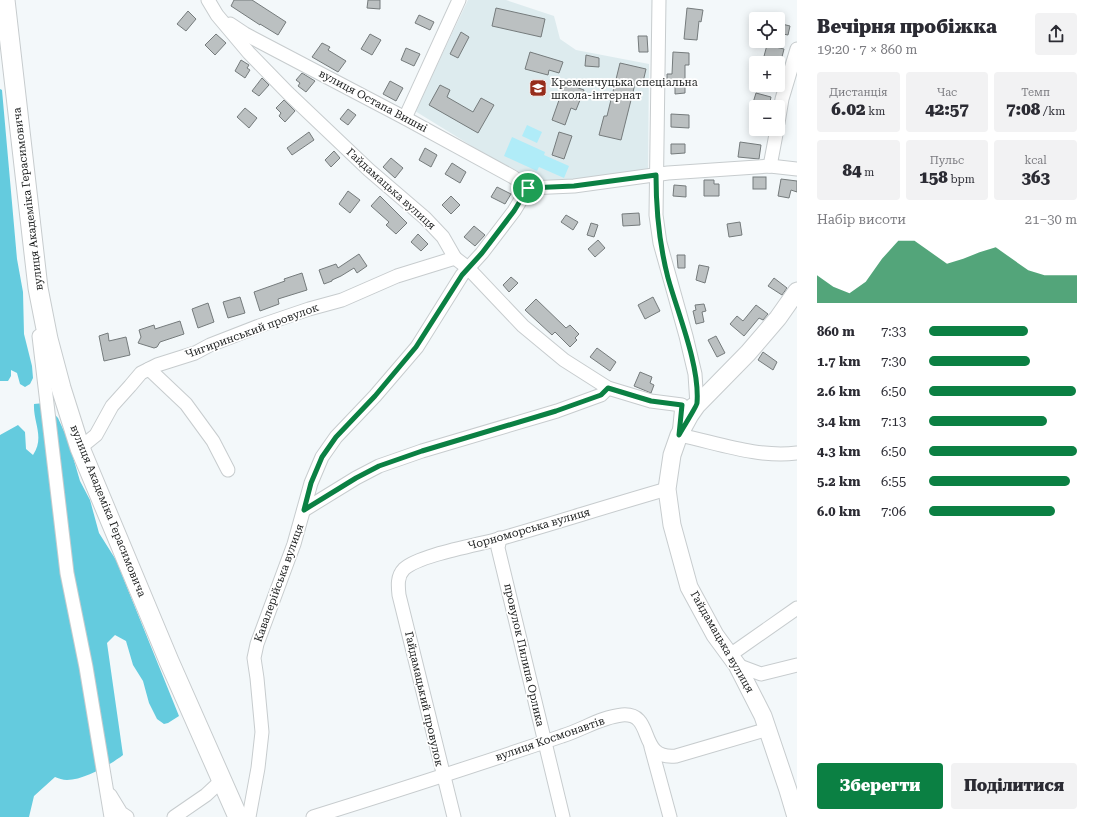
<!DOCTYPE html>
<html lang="uk">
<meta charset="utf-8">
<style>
body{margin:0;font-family:"Roboto Serif",serif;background:#f2f2f3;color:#2b2b33;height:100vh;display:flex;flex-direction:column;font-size:15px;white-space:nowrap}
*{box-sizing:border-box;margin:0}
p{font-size:13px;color:#7c7c81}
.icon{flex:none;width:22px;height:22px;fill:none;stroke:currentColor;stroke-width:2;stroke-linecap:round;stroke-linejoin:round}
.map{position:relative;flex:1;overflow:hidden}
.details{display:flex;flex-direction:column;background:#fff;width:300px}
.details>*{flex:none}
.tools{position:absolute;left:749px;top:12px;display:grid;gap:8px}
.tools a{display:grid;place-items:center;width:36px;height:36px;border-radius:4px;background:#fff;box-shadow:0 2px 10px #0003;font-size:20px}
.pin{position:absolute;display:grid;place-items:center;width:34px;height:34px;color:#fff;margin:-17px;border:2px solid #fff;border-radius:50%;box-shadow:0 1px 4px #0007}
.round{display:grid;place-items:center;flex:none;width:42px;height:42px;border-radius:4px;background:#f2f2f3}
.head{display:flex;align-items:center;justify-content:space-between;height:68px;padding:0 20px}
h1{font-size:18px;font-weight:800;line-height:30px}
.metrics{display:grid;grid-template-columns:repeat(3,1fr);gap:6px;height:68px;padding:4px 20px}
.metrics div{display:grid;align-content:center;border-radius:4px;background:#f2f2f3;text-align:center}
.metrics b{font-size:17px;font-weight:800}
.metrics small{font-size:11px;font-weight:400}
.metrics p{font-size:11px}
.chart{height:112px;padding:8px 20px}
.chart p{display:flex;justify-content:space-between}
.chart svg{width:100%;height:72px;margin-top:4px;fill:#0b8043;opacity:.7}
.button{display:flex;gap:8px;margin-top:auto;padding:8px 20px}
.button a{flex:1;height:46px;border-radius:4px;background:#0b8043;color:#fff;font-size:16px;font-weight:800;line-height:46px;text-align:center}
.button a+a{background:#f2f2f3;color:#2b2b33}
ul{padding:0 20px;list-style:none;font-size:13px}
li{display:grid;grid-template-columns:64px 48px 1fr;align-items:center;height:30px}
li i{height:10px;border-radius:5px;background:#0b8043}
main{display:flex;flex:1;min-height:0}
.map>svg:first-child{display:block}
</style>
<main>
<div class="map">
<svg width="797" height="817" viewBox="0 0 797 817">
<rect width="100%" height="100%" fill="#f3f8fa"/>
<!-- built -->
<path fill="#ddebee" d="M468,0H506L554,16L560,39L576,50L649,64L648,172L541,183L488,156L415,111Z"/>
<!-- green -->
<g fill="#b0ecf8">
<path d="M527,125L542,132L537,143L522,136Z"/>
<path d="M512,137L545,152L544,155L569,166L564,178L539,167L537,171L504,156Z"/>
</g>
<!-- forest -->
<g fill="#64cbde">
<path d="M0,89L2,90L17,259L23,292L24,334L32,366L33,378L30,384L25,387L20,384L17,373L11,370V376L8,381H0Z"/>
<path d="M44,403L58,418L68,440L80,481L90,500L99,533L116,560L179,716L168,723L164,724L157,719L149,703L143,681L133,665L126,641L115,635L107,643L123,755C110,765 84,780 67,780C63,780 58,778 55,777L34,796L29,817H0V435L18,425L25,432L26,449L33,455C45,437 33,423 34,404Z"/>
</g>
<!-- building -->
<g fill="#bbc0c1" stroke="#757b7c">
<path d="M234,0H252L286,22L278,35L260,24V25L231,6Z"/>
<path d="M368,0H380V9L367,8Z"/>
<path d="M496,8L545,19L541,37L492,26Z"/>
<path d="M687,8L703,10L701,22L699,21L697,40L684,39Z"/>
<path d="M188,11L196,19L186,31L177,24Z"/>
<path d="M419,15L434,22L430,30L415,23Z"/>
<path d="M778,23L790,26L788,35L778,33Z"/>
<path d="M461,32L469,37L458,58L450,54Z"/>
<path d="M216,34L226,43L215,55L205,45Z"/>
<path d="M370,34L381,40L372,55L361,49Z"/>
<path d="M638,36H647L648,52H639Z"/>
<path d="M322,43L330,47L328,50L346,61L338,72L312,57Z"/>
<path d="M767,45L784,49L780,65L763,60Z"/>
<path d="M406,48L420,54L414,66L401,60Z"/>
<path d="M530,52L563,62L559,73L549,70L548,75L525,69Z"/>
<path d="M673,52L689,53V65H685V93L675,94V84H667V74H672Z"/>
<path d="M586,55L599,58V67L585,66Z"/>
<path d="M241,60L249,65L247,68L250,70L245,78L235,71Z"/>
<path d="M620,63L646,69L643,82L636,80L621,140L599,135L604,116H607Z"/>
<path d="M302,73L315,81L306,92L298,86L300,83L296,80Z"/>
<path d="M262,78L269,85L259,96L252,91Z"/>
<path d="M390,81L403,88L396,101L383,94Z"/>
<path d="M565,83L584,90L576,110L571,108L565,125L552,120Z"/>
<path d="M440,85L450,90L447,97L473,112L481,98L494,105L478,133L429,105Z"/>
<path d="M756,93L771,97L769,107L752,106Z"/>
<path d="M284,100L295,111L285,122L279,116L281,113L276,108Z"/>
<path d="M245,108L257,118L249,128L237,117Z"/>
<path d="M348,109L356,115L348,125L340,119Z"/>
<path d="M671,114L689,115V128L671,127Z"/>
<path d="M309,132L314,140L292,155L287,148Z"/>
<path d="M559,132L572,136L564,159L552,155Z"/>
<path d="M740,142L761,145L759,159L738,157Z"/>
<path d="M671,144H685V153L671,154Z"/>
<path d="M425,148L437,155L431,167L419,160Z"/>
<path d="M334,151L340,158L331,167L325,160Z"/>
<path d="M391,158L403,168L395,178L383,167Z"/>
<path d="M452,163L466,172L460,183L445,174Z"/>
<rect x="753" y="177" width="13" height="12"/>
<path d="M781,179L797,181V192L791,190L789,198L778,196Z"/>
<path d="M704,180H714V184H719V196H704Z"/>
<path d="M674,185L686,186V197L673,196Z"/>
<path d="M497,187L511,194L505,204L491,197Z"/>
<path d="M348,191L360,200L350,213L339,204Z"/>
<path d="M380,196L407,223L396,234L386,225L389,222L371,206Z"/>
<path d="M451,196L460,205L451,214L442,205Z"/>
<path d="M639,213L640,225L623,226L622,214Z"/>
<path d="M566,215L578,222L573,230L561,222Z"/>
<path d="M740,222L742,235L729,237L727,224Z"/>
<path d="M591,223L598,225L594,237L587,235Z"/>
<path d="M474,226L485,235L475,246L464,237Z"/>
<path d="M418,234L428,244L421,251L411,242Z"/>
<path d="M598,240L605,248L595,257L588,249Z"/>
<path d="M359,254L367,266L357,273L354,268L341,276L332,280V281L324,284L319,270L336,264L338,268Z"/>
<path d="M677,255H685V268H678Z"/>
<path d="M699,265L709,267L705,283L696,280Z"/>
<path d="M302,273L307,290L278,299L279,304L260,311L254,292L285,281L284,279Z"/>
<path d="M511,277L518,283L509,292L503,285Z"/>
<path d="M774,278L787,288L782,295L768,286Z"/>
<path d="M240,297L245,313L228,318L223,302Z"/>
<path d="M653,297L660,311L645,319L638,305Z"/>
<path d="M536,299L566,328L570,325L579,334L575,338L577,340L570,347L555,332L552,335L525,310Z"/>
<path d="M208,303L214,322L198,328L192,309Z"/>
<path d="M704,304L706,311L702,312L704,322L696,324L693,311L696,310L695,305Z"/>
<path d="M756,305L768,314L763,320L759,318L744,336L730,324L737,316L743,321Z"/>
<path d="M180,321L184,334L160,342L157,347L154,348L138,343L141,337L139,330L154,325L155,329Z"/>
<path d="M108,333L109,341L126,337L130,355L104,361L99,336Z"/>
<path d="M716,336L725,353L717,357L708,340Z"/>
<path d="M597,348L616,362L610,371L590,357Z"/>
<path d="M763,352L777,362L773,370L758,360Z"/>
<path d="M640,372L652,377L650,383L654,385L651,393L634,386Z"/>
</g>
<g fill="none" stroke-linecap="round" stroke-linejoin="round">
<defs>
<g id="minor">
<path d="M208,0L217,15L249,53L288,93L369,170L425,218L443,237L455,258L468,268L523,326L564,360L608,388L651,401L682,405L679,435C718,443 757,458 797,453"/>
<path d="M659,0L656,215L660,243L686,336L695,374L697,405H692"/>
<path d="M230,24L245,34L405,118L513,177L528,188"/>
<path d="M405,118L459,0"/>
<path d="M778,123L782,99L797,49"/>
<path d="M770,166L777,129"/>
<path d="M39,336L67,573L86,667L111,817"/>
<path d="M149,369L186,404L213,441L228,470"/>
<path d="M80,448L96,435L112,406L130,386L141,373L157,365L195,353L210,345L259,326L309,309L342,300L397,276L455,258"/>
<path d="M304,510L356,478L379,466L422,451L557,411L601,395L608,388"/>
<path d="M500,538L498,548L563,817"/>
<path d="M730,655L797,608"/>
<path d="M737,665L761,674L797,665"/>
<path d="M651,747L670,817"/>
<path d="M110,795L121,813L127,817"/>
<path d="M174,817L206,795L221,781"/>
<path d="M249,817L258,768L262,732L257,678L254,658L257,644L294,544L311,483L322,457L336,437L375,396L417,347L462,275L482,253L514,211L528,188L574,186L668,173L770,166L797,169"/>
<path d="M313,817C396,791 480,764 562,736C582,730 601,717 622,715C656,712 636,760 676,756L768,729"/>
<path d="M454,817L399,595C398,586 397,576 404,569C419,555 477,545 499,539C555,523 611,505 667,489"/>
</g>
<path id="major" d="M796,817L788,790L763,716L737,665L715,635L689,587L672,525L667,489L672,455L679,435L690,415L697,405L748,353L778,318L797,291"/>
<path id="highway" d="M5,0L38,288L48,339L61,388L80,448L169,661L238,817"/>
</defs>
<!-- minor casing -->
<use href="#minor" stroke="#c7ccce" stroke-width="15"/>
<!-- major casing -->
<use href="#major" stroke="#c7ccce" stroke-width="19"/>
<!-- highway casing -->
<use href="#highway" stroke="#c7ccce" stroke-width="21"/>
<!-- minor -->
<use href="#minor" stroke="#fff" stroke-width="13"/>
<!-- major -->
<use href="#major" stroke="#fff" stroke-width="17"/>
<!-- highway -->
<use href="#highway" stroke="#fff" stroke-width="19"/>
</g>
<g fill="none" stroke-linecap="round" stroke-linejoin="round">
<defs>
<path id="route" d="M656,175C656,212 659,243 668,278C678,314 700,366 697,403C697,406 682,429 679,435L682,405L651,401L608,388L601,395L556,411L422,451L379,466L356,478L304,510L311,483L322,457L336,437L375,396L416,347L462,275L482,253L514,211L528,188L574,186Z"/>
</defs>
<!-- route casing -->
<use href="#route" stroke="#fff" stroke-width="8"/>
<!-- route -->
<use href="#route" stroke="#0b8043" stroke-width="5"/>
</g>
<!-- icons -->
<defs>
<symbol id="school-square" viewBox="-11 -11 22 22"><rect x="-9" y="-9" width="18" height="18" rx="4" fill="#972d1c" stroke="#fff"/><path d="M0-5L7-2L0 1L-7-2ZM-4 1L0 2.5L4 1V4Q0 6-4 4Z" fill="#fff"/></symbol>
</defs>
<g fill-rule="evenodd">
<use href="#school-square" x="528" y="78" width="20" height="20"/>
</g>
<g text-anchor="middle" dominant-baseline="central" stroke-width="3.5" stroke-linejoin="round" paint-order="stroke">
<!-- poi labels -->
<g font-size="11" fill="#1d1f1f" stroke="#fff" text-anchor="start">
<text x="551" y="82">Кременчуцька спеціальна<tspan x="551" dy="13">школа-інтернат</tspan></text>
</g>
<!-- street labels -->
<g font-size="11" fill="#1d1f1f" stroke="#fff">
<text transform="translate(373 101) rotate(28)">вулиця Остапа Вишні</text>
<text transform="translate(391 189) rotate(42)">Гайдамацька вулиця</text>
<text transform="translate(28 199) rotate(-97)">вулиця Академіка Герасимовича</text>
<text transform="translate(252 331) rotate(-20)">Чигиринський провулок</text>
<text transform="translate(108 511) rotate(68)">вулиця Академіка Герасимовича</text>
<text transform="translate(529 529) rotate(-16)">Чорноморська вулиця</text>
<text transform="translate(279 583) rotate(-70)">Кавалерійська вулиця</text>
<text transform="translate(722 642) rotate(60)">Гайдамацька вулиця</text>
<text transform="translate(524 655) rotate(77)">провулок Пилипа Орлика</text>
<text transform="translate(424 699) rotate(77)">Гайдамацький провулок</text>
<text transform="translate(550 739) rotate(-19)">вулиця Космонавтів</text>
</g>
</g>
</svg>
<div class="tools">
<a><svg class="icon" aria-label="locate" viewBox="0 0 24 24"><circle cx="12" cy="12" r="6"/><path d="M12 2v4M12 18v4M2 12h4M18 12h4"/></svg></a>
<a>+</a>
<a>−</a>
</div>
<div class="pin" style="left:528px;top:188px;background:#1e9e55"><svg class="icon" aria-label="arrive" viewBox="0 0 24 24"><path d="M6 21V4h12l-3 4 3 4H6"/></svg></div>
</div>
<section class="details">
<div class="head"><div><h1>Вечірня пробіжка</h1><p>19:20 · 7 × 860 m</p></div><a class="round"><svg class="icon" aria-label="share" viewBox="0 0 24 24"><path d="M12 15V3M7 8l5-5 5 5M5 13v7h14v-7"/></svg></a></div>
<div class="metrics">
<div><p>Дистанція</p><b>6.02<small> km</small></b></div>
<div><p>Час</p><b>42:57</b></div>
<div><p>Темп</p><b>7:08<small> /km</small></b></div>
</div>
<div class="metrics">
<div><b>84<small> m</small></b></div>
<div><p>Пульс</p><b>158<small> bpm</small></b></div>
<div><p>kcal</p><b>363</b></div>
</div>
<div class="chart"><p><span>Набір висоти</span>21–30 m</p>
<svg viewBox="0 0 160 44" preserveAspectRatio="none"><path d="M0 44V27L10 34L20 38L30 31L40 17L50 6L60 6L70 13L80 20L90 17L100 13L110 10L120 17L130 24L140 27L150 27L160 27V44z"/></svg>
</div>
<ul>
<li><b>860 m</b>7:33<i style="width:67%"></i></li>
<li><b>1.7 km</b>7:30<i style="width:68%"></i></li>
<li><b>2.6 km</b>6:50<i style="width:99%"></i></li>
<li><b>3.4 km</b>7:13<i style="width:80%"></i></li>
<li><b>4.3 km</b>6:50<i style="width:100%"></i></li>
<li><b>5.2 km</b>6:55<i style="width:95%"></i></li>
<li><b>6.0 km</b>7:06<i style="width:85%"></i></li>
</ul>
<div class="button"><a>Зберегти</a><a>Поділитися</a></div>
</section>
</main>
